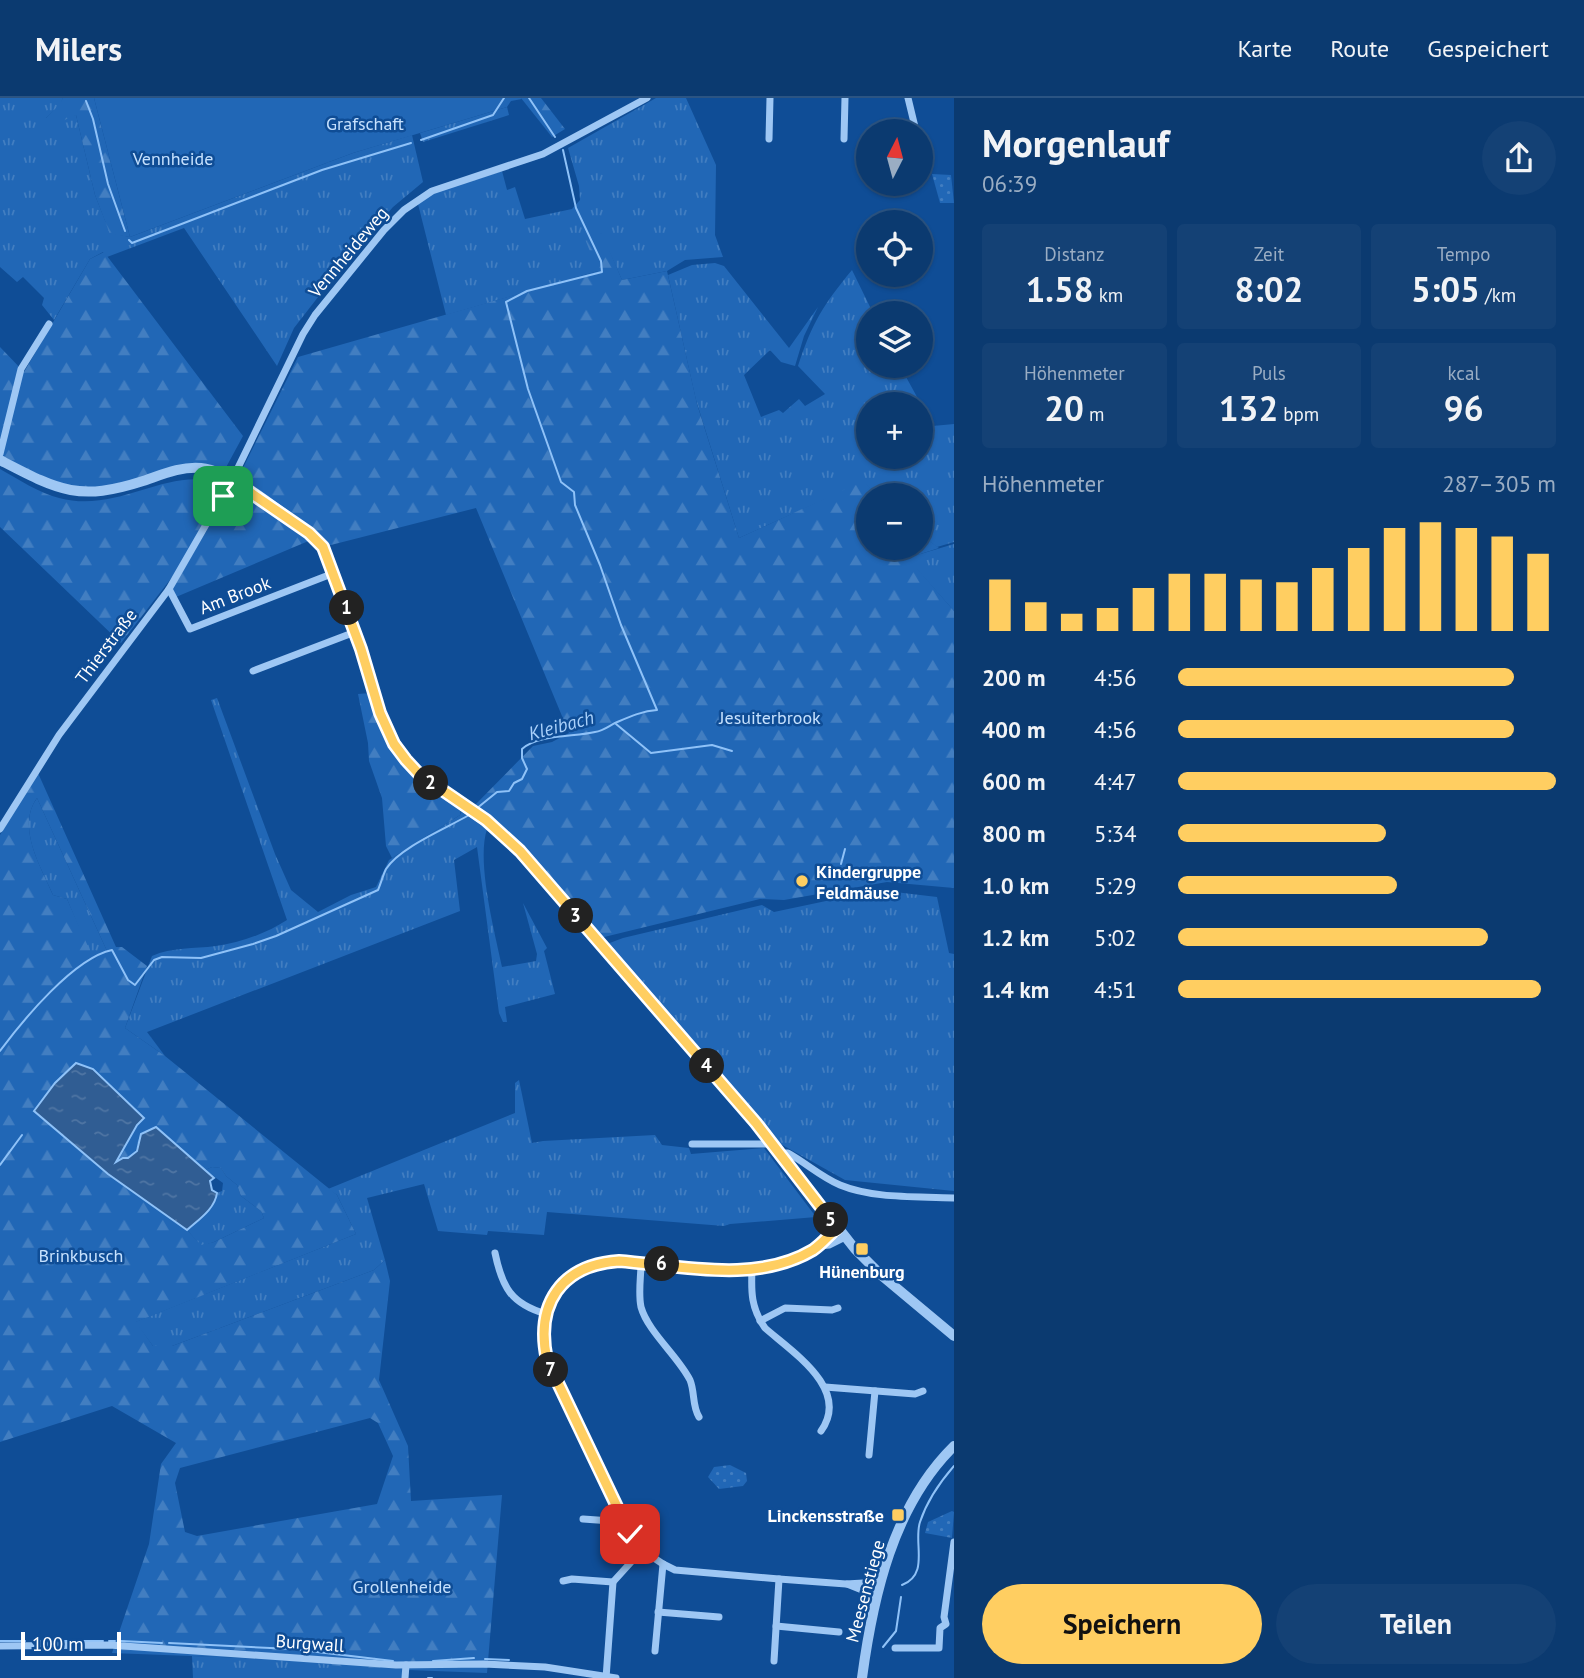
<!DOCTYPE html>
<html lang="de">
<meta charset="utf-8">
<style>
body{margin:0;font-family:"PT Sans",sans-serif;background:#144175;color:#f1f3f6;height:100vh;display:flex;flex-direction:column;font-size:26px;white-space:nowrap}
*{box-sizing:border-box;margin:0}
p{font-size:23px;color:#9aadc3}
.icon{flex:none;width:38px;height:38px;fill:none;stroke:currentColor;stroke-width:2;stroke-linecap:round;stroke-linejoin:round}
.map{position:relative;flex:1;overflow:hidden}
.panel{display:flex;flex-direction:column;background:#0b3a70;width:630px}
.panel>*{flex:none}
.needle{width:46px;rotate:6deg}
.fabs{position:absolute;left:856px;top:21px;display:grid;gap:14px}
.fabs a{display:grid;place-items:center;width:77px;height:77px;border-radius:50%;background:#0b3a70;box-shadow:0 2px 5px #0004,0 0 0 2px #2b5483;font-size:35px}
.scale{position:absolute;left:21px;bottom:18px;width:100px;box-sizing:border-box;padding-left:7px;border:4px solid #fff;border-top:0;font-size:19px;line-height:24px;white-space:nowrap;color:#fff;-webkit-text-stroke:5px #0f4d96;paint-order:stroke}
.pin{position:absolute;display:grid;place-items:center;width:60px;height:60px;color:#fff;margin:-30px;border-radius:14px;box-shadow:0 4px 10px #0006}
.km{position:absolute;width:35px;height:35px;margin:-18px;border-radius:50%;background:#222;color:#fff;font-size:19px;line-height:35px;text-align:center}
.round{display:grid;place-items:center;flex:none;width:74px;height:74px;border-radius:37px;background:#144175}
.head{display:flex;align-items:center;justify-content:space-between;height:119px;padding:0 28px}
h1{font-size:38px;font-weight:600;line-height:52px}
.stats{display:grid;grid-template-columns:repeat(3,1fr);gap:10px;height:119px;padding:7px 28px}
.stats div{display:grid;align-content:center;border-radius:7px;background:#144175;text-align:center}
.stats b{font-size:35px;font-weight:600}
.stats small{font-size:19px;font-weight:400}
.stats p{font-size:19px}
.chart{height:196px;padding:14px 28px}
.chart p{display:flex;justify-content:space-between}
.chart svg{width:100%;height:126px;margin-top:7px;stroke:#ffce61;stroke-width:6}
.cta{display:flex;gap:14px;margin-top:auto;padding:14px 28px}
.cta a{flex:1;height:80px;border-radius:42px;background:#ffce61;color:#111;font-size:28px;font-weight:600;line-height:80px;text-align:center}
.cta a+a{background:#144175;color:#f1f3f6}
ul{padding:0 28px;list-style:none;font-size:23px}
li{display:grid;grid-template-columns:112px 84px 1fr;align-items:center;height:52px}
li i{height:18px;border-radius:9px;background:#ffce61}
header{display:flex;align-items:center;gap:42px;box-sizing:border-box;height:98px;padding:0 35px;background:#0b3a70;border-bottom:2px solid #2b5483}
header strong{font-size:33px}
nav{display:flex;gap:38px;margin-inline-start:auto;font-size:24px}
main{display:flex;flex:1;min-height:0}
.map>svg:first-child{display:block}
</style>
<header>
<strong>Milers</strong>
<nav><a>Karte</a><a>Route</a><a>Gespeichert</a></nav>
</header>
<main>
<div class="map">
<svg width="954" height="1580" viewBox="0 0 954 1580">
<defs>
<pattern id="grass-tufts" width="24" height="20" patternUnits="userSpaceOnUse" patternTransform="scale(1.75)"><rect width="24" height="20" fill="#2167b6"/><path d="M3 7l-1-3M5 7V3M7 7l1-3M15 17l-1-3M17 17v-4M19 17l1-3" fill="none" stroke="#427ec1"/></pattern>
<pattern id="forest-firs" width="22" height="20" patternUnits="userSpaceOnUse" patternTransform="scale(1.75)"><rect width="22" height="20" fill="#2167b6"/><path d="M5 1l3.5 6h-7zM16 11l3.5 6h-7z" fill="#427ec1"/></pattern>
<pattern id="park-dots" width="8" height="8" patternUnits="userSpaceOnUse" patternTransform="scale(1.75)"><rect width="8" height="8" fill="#2167b6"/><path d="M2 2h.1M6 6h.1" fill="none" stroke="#427ec1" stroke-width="1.8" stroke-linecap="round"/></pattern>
<pattern id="water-ripples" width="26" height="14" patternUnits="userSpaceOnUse" patternTransform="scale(1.75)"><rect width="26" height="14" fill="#305d93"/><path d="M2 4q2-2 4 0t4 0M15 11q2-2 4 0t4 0" fill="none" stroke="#4f75a3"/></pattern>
</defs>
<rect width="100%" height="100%" fill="#0f4d96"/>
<!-- grass -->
<g fill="url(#grass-tufts)" fill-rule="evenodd">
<path d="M0,0H63L60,7L46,20L76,17L95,97L110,135L130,139L353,55L412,37L423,84L393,109L346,163L294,230L277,268L184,130L107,159L103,154L90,161L54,222L42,207L44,200L23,179L17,184L0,169Z"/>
<path d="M656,0H686L716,67L715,137L723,159L685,162L667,173L622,182L601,135L598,173L446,217L418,106L434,95L502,73L507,92L515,89L525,121L572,111L580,102L579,88L568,50Z"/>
<path d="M507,9L509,17L503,19L423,44L420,35Z"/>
<path d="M715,165L724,168L789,250L818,209L804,238L795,268L781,264L770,252L744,277L761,319L779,312L783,315L799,301L805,308L825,296L798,268C812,225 823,207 852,172L873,215H868V268H900L933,328L954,326V444L937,449L921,437L920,397H877L863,384L739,440L696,302L668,177L692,167ZM868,306H920V359H868Z"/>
<path d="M954,446V513L907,460Z"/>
<path d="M217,600L275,756L291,792L318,814L351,797L376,789L389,762L460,717L462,713L487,731C476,764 495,835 502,869L536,863L537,856L523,805L547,850L544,853L555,896L505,909L507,924H503L499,915L477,749L454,762L460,813L147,934L165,958L125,930L152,858C172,849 194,851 216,848C240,845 267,835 287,822L211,602Z"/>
<path d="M37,700L107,853L100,855L93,863L67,801L53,797C41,769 16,729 37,700Z"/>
<path d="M878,792L937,799L949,855L954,856V1093L845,1082L777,1044L607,846L623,840L762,807L774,814Z"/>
<path d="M519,982L532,1045L543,1043L655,1037L662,1047L689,1050L691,1056L764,1050L816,1119L730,1126L724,1128L547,1114L544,1137L488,1133L487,1137L438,1133L424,1086L367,1100L385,1162L374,1172L172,1248H153L135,1224L356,1136L337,1097L328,1091L515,1015V985Z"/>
<path d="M212,1069L221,1070L226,1078L237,1087L241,1098L261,1113L264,1120L214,1144L201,1148L187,1132C198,1122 215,1111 217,1095L222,1093L223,1085L205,1072Z"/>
<path d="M192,1558L292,1562L409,1572L408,1580H193Z"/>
</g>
<!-- forest -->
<g fill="url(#forest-firs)" fill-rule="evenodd">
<path d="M63,0H94L130,139L110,136L95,97L76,17L53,27L46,20L59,7Z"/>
<path d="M521,0H541L565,31L552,39Z"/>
<path d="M602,135L622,182L667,173L697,306L739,440L863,383L877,397H868V450H920L921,437L939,450L908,460L954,513V790L887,784L784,802L760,801L600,840L521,749L475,707L533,648L552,644L569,635L476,410L327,448L318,439L176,499L171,493L239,378L298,259L598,173L585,141Z"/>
<path d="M104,154L243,338L224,373L205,367L101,392L57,387L0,357V249L24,274L90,161Z"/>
<path d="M0,371C18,381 39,395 59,400C119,416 167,368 219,385L221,397L183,465L121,545L0,429Z"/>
<path d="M371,595C376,611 380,628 388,643C403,673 435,692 461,711L460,717L392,760L386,748L382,700L369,663L368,645L358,596Z"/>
<path d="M38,675L116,849H122L147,868L125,930L165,958L337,1097L356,1136L136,1224L153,1248H172L374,1172L385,1162L390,1183L379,1282L408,1348L411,1403L502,1397L487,1575L409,1572L401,1576L292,1562L112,1555L149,1446L161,1366L176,1345L112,1308L0,1344V737ZM37,700L107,853L100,855L94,862L67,801L53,797C41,769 16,729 37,700ZM34,1013L137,1027L116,1062V1065C135,1058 136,1055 141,1036L156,1029L205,1072L212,1069L221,1070L226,1078L237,1087L241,1098L261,1113L264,1120L214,1144L201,1147L187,1132L108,1076ZM370,1320L378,1325L393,1358L377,1406L197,1438L185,1434L175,1385L180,1370Z"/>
</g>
<!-- park -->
<g fill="url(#park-dots)">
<path d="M932,76L951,77L954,105H940Z"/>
<path d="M730,1367L746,1375L747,1383L743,1388L719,1391L708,1379L714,1369Z"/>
<path d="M952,1413L954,1414L952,1440L925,1435L928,1424Z"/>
</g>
<!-- garden -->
<path fill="#2167b6" d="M94,0H521L522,1L511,3L507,9L353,55L130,139Z"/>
<!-- water -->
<path fill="url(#water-ripples)" stroke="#8fc2f8" stroke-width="2" d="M76,965L93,971L144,1020L137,1027L116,1064L123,1060H128L137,1053L141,1036L156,1029L214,1080L210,1083L212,1092L217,1095C215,1111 198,1122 187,1132L108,1076L34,1013L55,985Z"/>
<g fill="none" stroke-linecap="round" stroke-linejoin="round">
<!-- stream -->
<g stroke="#8fc2f8" stroke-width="2">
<path d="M529,0L555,39"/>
<path d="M86,3L93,21L108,86L125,133"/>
<path d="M421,42L493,17L504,0"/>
<path d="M129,142L132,145L322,72L411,45"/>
<path d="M616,626L651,655L712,647L732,653"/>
<path d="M476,711L497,694L509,693L514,685L522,681L527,671L522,660V651C538,636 575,639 595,634C603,633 609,628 615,625C629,619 642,613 657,612L621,527L600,467L575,407L574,394L561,384L528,291L506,204L527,193L602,174L601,163L576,110L563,52"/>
<path d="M841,766L845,751"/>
<path d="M0,953C23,922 74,860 112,852L128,882L135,887L154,862L162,859L201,860L253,846L276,838L378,792C381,785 383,777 386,771C400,749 447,730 469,717"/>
<path d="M0,1067L22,1037"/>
<path d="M902,1487C930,1476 913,1445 920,1424C927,1403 940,1384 954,1368"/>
<path d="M0,1543H25"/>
<path d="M33,1543H103"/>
<path d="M109,1543H115"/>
<path d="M121,1543L162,1545"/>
<path d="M169,1545L292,1551L393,1563"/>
<path d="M883,1549L896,1533L901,1499"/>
<path d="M485,1561L509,1562"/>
<path d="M433,1563L474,1560"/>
<path d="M428,1580H432"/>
</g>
<!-- minor -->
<g stroke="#9ec7f4" stroke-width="7">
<path d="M908,0L916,33"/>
<path d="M769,41L770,0"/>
<path d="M844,41L845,0"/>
<path d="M920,50L925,69"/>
<path d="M0,356L21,271L49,226"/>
<path d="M169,491L190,531L334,475"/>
<path d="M253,573L355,534"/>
<path d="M0,731L59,637L169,491L234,378L303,236L315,217L384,132L404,112L432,93L543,56L647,0"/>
<path d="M692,1046H773"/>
<path d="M781,1055H788C806,1065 821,1079 840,1087C874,1101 917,1098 954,1100"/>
<path d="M837,1130C830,1136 825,1142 818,1148C806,1161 770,1169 753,1171C695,1177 592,1137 555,1195C542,1217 542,1239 547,1262L630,1436L642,1452L663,1466L675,1472L779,1481L846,1486L881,1484"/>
<path d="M820,1148L829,1147L845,1139"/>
<path d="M495,1155C502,1189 511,1206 546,1216"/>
<path d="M641,1165C641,1179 638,1195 641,1209C648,1234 678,1258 690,1282C695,1294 692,1308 699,1319"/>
<path d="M752,1171C751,1194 751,1210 765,1230C792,1254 851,1291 821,1333"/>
<path d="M760,1223L785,1210L832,1212L838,1210"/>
<path d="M825,1289L915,1296L923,1293"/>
<path d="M869,1357L875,1293"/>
<path d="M583,1421L611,1423L622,1420"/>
<path d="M563,1483L572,1481L613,1484"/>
<path d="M847,1486L877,1498"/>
<path d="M658,1514L719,1519"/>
<path d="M776,1528L839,1534"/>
<path d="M0,1548L109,1547L396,1567L484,1566L545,1569L616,1580"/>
<path d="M895,1550H939L940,1530L946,1526L944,1519L954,1444"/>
<path d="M655,1553L663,1466"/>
<path d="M774,1563L779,1481"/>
<path d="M405,1580L406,1567"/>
<path d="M606,1580L613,1484L642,1452"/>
</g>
<!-- tertiary -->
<g stroke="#9ec7f4" stroke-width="10">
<path d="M0,362C58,392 78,404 143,383C161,377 181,368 201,370C234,373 287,419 315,440L323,449L334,475L387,631L406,662L419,676L505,738L756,1025L855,1151L881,1177L954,1238"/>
<path d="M862,1580C873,1498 893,1408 954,1348"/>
</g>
</g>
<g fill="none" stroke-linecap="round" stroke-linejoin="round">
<defs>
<path id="route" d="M223,398L232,382L309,435L323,449L361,551L380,615L394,646L406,662L419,676L486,722L520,753L756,1025L837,1130C829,1137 822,1146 813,1152C756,1186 682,1168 619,1163C561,1167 535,1206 547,1262L630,1436"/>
</defs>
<!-- route casing -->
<use href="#route" stroke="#fff" stroke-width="14"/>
<!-- route -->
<use href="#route" stroke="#ffce61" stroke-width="9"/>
</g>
<!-- markers -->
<g fill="#ffce61" stroke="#0f4d96" stroke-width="2.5">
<circle cx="802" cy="783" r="7"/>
<rect x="855" y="1144" width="14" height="14" rx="3.5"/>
<rect x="891" y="1410" width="14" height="14" rx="3.5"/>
</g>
<g text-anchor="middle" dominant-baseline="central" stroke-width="5" stroke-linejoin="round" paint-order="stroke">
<!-- park labels -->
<g font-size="18" fill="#c6e1fe" stroke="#0f4d96">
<text x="365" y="25">Grafschaft</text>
<text x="173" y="60">Vennheide</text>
<text x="770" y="619">Jesuiterbrook</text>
<text x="81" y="1157">Brinkbusch</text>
<text x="402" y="1488">Grollenheide</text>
</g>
<!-- street labels -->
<g font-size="18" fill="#fff" stroke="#0f4d96">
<text transform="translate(348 154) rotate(-50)">Vennheideweg</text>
<text transform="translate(235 497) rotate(-21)">Am Brook</text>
<text transform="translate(106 548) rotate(-53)">Thierstraße</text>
<text transform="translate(865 1493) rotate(-75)">Meesenstiege</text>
<text transform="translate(310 1545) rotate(4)">Burgwall</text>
</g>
<!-- poi labels -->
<g font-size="18" font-weight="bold" fill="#fff" stroke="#0f4d96" text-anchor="start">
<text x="816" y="773">Kindergruppe<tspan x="816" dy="21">Feldmäuse</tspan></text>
<text x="862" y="1173" text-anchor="middle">Hünenburg</text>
<text x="884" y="1417" text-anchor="end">Linckensstraße</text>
</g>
<!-- water labels -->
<g font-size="19" font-style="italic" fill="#aad1fb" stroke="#0f4d96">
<text transform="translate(561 627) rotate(-15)">Kleibach</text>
</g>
</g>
</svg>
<div class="fabs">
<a><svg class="needle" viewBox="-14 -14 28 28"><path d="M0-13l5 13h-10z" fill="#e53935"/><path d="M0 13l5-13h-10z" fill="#9aadc3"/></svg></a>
<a><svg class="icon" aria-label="locate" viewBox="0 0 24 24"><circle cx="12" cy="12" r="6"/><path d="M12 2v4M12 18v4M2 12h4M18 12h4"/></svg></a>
<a><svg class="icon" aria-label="layers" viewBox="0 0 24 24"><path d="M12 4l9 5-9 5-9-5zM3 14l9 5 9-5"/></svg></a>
<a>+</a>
<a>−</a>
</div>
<div class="scale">100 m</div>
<div class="pin" style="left:223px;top:398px;background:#1e9e55"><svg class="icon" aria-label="arrive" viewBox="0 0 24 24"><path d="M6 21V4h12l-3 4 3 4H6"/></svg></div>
<div class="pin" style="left:630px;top:1436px;background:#d93025"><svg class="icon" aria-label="check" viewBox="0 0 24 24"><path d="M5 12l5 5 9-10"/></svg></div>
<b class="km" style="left:347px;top:510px">1</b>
<b class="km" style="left:431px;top:685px">2</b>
<b class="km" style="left:576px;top:818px">3</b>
<b class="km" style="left:707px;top:968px">4</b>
<b class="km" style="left:831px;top:1122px">5</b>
<b class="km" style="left:662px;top:1166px">6</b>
<b class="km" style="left:551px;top:1272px">7</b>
</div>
<section class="panel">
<div class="head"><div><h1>Morgenlauf</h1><p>06:39</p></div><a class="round"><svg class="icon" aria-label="share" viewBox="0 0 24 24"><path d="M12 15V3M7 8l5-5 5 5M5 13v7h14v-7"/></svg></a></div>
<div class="stats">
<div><p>Distanz</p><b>1.58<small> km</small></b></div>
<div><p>Zeit</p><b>8:02</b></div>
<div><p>Tempo</p><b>5:05<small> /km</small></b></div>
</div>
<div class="stats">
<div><p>Höhenmeter</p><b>20<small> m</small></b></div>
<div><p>Puls</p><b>132<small> bpm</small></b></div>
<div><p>kcal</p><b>96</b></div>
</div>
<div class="chart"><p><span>Höhenmeter</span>287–305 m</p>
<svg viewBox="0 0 160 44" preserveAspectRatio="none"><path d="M5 44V26M15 44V34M25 44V38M35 44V36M45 44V29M55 44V24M65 44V24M75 44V26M85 44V27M95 44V22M105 44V15M115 44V8M125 44V6M135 44V8M145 44V11M155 44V17"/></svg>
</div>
<ul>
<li><b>200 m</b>4:56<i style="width:89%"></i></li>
<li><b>400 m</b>4:56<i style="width:89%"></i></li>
<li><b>600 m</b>4:47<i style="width:100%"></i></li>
<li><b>800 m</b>5:34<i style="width:55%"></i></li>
<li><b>1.0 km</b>5:29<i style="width:58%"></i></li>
<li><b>1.2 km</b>5:02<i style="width:82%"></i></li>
<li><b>1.4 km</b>4:51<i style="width:96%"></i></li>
</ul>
<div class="cta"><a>Speichern</a><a>Teilen</a></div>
</section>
</main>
